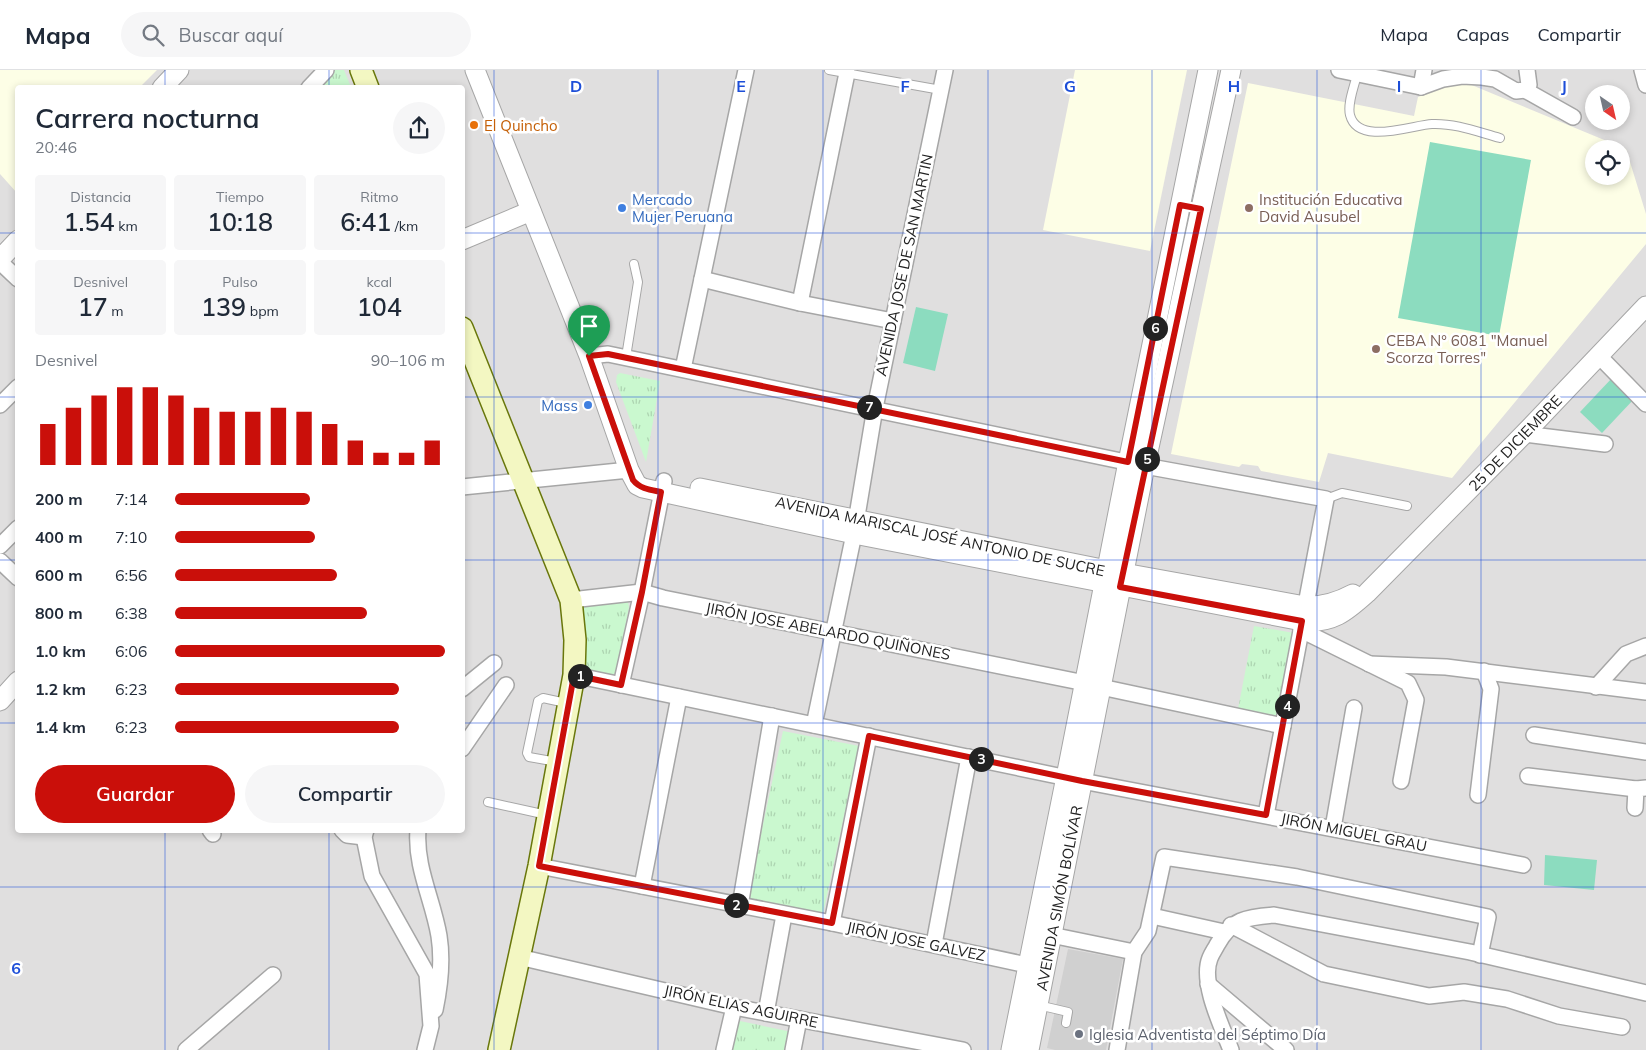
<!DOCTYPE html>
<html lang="es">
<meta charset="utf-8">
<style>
body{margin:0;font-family:Mulish,sans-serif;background:#f6f6f7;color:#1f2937;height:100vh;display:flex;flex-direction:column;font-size:19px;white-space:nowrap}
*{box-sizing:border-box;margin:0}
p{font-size:16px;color:#747a83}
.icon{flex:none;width:28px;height:28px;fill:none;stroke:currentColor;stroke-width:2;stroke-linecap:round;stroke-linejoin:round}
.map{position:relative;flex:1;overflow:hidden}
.sheet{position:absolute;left:15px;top:15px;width:450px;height:748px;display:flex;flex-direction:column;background:#fff;border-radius:5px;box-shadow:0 2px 8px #0003}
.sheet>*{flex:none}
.needle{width:32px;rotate:146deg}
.tools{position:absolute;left:1585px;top:15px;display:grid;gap:10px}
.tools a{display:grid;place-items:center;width:45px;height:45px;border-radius:50%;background:#fff;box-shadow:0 2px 8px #0003;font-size:25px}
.pin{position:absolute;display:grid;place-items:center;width:42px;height:42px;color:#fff;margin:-51px -21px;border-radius:50% 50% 50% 0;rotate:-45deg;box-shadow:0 0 5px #0007}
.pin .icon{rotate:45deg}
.km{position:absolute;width:25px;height:25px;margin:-12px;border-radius:50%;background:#222;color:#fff;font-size:14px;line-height:25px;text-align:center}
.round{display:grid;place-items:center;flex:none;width:52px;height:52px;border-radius:26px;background:#f6f6f7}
.summary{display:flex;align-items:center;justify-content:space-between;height:85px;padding:0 20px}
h1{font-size:28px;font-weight:600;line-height:38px}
.stats{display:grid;grid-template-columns:repeat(3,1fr);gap:8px;height:85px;padding:5px 20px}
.stats div{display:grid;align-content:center;border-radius:5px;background:#f6f6f7;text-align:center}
.stats b{font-size:25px;font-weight:600}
.stats small{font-size:14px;font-weight:400}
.stats p{font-size:14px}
.chart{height:140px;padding:10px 20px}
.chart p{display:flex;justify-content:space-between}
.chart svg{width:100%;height:90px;margin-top:5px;stroke:#ca0f0a;stroke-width:6}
.button{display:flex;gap:10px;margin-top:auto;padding:10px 20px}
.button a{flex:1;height:58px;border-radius:30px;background:#ca0f0a;color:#fff;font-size:20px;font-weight:600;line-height:58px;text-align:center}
.button a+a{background:#f6f6f7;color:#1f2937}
ul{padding:0 20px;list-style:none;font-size:16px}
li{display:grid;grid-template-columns:80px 60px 1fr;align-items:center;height:38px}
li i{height:12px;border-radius:6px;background:#ca0f0a}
header{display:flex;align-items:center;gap:30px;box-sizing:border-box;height:70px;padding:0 25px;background:#fff;border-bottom:1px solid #e0e1e3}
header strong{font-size:24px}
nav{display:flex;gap:28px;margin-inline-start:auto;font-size:18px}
.search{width:350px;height:45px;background:#f6f6f7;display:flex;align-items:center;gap:12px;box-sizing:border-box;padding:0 18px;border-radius:28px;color:#747a83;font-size:19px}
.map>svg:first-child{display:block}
</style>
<header>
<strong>Mapa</strong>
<div class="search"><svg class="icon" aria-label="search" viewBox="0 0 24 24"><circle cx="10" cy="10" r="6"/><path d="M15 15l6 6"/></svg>Buscar aquí</div>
<nav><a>Mapa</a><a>Capas</a><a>Compartir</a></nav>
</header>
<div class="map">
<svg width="1646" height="980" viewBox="0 0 1646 980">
<defs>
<pattern id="park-tufts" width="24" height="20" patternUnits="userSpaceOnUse" patternTransform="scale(1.25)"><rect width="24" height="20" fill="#caf8cf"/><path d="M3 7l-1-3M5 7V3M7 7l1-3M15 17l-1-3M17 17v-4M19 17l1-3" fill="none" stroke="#add4b1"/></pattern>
</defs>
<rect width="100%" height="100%" fill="#f1efe9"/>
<!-- residential -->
<path fill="#e0dfdf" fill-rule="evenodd" d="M0,0H1646V980H0ZM18,18H462V760H18ZM1594,24H1621V51H1594ZM1594,79H1621V106H1594Z"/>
<!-- education -->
<g fill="#fdfee6" fill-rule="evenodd">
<path d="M0,0H157L140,17L18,18L17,123L0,104Z"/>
<path d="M1075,0H1187L1150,181L1043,160Z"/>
<path d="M1462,11L1626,79L1646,144V174L1452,408L1328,383L1319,412L1261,401L1258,396L1242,394L1239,397L1171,384L1248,13L1414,46L1418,27ZM1594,79H1621V106H1594Z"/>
</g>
<!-- religious -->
<path fill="#d0d0d0" d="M1068,879L1123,889L1106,980H1055L1047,978Z"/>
<!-- park -->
<g fill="url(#park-tufts)">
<path d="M335,0H344L351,17L318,18Z"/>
<path d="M620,303L660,311L646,392L616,312L617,305Z"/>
<path d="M623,529L628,532L629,537L616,603L608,606L586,602L579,535Z"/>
<path d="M1254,556L1294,563L1278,646L1238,639Z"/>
<path d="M783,661L859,676L823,844L747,829Z"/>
<path d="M735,950L792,962L788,980H728Z"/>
</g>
<!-- pitch -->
<g fill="#8cdcbf">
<path d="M1430,72L1531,90L1499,266L1398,248Z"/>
<path d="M916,237L948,244L935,301L903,293Z"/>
<path d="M1612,308L1634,329L1602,363L1580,342Z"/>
<path d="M1545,785L1597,790L1594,820L1544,815Z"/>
</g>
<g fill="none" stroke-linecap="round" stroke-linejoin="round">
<defs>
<g id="service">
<path d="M829,0L941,20"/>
<path d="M1357,4C1355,15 1347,33 1350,45C1358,76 1412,55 1432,54C1455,53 1478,62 1500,68"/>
<path d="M626,287L638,212L634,194"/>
<path d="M1326,429L1342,423L1407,436"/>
<path d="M557,692L529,687L527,683L538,631L543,628L566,633"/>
<path d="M488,732L547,745"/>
<path d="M1038,935L1068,942L1066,953"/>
</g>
<g id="minor">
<path d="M1339,0L1421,17L1443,9L1462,6L1482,7L1495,9L1516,21L1525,20L1529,15L1527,0"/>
<path d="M1642,0L1646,15"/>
<path d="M1421,17L1424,0"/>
<path d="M309,18L326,0"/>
<path d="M1525,20L1573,47"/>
<path d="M0,192L18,209"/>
<path d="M702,209L800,233L893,251"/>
<path d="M800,233L847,3"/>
<path d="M589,286L608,284L1145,396L1326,429L1266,745"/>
<path d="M1599,286L1646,334"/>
<path d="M683,299L746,0"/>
<path d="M0,335L18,317"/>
<path d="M1524,364L1605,374"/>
<path d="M462,417L629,400"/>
<path d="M0,476L18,458"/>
<path d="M0,491L18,508"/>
<path d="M571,530L642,522L663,528L1085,613"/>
<path d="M1301,560L1408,613L1416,630L1401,711"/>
<path d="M1369,594L1446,597L1646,622"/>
<path d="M574,605L1082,711L1523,795"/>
<path d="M621,615L642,522L664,411"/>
<path d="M1101,617L1283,656"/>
<path d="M1596,617L1626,584L1646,576"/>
<path d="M462,619L494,593"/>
<path d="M814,655L854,464L875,338L945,0"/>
<path d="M1534,665L1646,682"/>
<path d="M462,679L506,615"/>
<path d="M1528,706L1636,719"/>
<path d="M1478,725L1491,619L1484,601"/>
<path d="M1635,738L1636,719L1646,718"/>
<path d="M1333,758L1354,638"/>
<path d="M210,760L213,764"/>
<path d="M342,760L347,765L364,767"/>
<path d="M366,760L364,767L372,806L427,904L431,956L425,980"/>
<path d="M418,760C415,797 433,830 439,866C443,891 440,916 435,940"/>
<path d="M539,796L832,853L1027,895"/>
<path d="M642,816L679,627"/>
<path d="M740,836L772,646"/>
<path d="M1152,846L1224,862"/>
<path d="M832,853L869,666"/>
<path d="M1231,855L1324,904L1429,926L1464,922L1507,929L1559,946L1622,957"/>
<path d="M1051,865L1134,882"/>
<path d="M934,874L969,687"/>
<path d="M519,887L734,937L963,980"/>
<path d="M1208,914L1286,980"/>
<path d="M766,943L784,845"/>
<path d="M186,980L273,905"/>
<path d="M724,980L734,937"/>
<path d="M793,980L799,949"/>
<path d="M1117,980L1134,882L1148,861L1164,787L1297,807L1488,847L1480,885"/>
<path d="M1231,980C1222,957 1200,912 1210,888C1212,883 1215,879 1217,875C1231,849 1247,847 1274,845L1470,882L1646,923"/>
</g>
<g id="tertiary">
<path d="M475,0L589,286L629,400L637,415L643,418L854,464L1302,551C1332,554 1346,542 1367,523L1524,364L1646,236"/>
<path d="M162,18L179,0"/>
<path d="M462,170L531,141"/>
<path d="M0,189L18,170"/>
<path d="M700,418L1107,500L1305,536C1323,537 1338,532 1353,524"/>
<path d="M0,631L18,611"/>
<path d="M1011,980L1066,707L1128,392L1208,0"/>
<path d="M1029,980L1145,396L1231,0"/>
</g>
<g id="secondary">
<path d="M361,0L368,18"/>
<path d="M462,258L571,530L575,570L574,605L539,796L499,980"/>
</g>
</defs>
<!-- service casing -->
<use href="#service" stroke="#a6a6a6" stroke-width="10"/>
<!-- minor casing -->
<use href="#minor" stroke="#a6a6a6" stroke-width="18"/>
<!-- tertiary casing -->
<use href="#tertiary" stroke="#a6a6a6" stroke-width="21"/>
<!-- secondary casing -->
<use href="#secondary" stroke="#69770b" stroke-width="24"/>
<!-- service -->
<use href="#service" stroke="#fff" stroke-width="8"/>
<!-- minor -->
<use href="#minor" stroke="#fff" stroke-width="15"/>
<!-- tertiary -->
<use href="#tertiary" stroke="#fff" stroke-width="19"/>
<!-- secondary -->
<use href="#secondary" stroke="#f3f7c2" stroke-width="21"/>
</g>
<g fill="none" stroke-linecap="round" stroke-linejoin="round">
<defs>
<path id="route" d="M1180,135L1201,139L1120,517L1302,551L1266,745L1082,711L869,666L832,853L539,796L574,605L621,615L642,522L661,422C651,420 640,419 633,410L589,286L608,284L1128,392Z"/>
</defs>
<!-- route casing -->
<use href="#route" stroke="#fff" stroke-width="10"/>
<!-- route -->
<use href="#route" stroke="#ca0f0a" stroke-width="6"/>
</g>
<!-- grid -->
<path fill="none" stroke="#1d4ed8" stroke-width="1" stroke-opacity="0.55" d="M165,0V18M329,0V18M494,0V980M658,0V980M823,0V980M988,0V980M1152,0V980M1317,0V980M1481,0V980M0,163H18M462,163H1646M0,327H18M462,327H1646M0,490H18M462,490H1646M0,653H18M462,653H1646M165,760V980M329,760V980M0,817H1646"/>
<!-- markers -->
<circle fill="#e8710a" stroke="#fff" stroke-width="2" cx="474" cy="55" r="5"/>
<g fill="#3f7fe0" stroke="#fff" stroke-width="2">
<circle cx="622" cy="138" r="5"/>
<circle cx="588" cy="335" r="5"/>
</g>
<g fill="#8d6e63" stroke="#fff" stroke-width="2">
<circle cx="1249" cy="138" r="5"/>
<circle cx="1376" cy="279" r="5"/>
</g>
<circle fill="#6b7280" stroke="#fff" stroke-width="2" cx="1079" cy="964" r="5"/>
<g text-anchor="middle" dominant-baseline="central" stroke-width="5" stroke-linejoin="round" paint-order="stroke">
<!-- food labels -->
<g font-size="15" fill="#c56008" stroke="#fff" text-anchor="start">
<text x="484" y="55">El Quincho</text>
</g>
<!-- shop labels -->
<g font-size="15" fill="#366cbe" stroke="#fff" text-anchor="start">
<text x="632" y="129">Mercado<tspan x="632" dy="17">Mujer Peruana</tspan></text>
<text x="578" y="335" text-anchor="end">Mass</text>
</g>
<!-- education labels -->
<g font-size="15" fill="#785e54" stroke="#fff" text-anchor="start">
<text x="1259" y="129">Institución Educativa<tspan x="1259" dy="17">David Ausubel</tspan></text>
<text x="1386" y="270">CEBA N° 6081 "Manuel<tspan x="1386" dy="17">Scorza Torres"</tspan></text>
</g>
<!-- street labels -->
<g font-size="15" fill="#222" stroke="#fff">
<text transform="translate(904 195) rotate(-78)">AVENIDA JOSE DE SAN MARTIN</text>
<text transform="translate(1515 373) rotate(-46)">25 DE DICIEMBRE</text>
<text transform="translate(940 466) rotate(12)">AVENIDA MARISCAL JOSÉ ANTONIO DE SUCRE</text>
<text transform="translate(828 561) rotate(11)">JIRÓN JOSE ABELARDO QUIÑONES</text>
<text transform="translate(1354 762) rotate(11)">JIRÓN MIGUEL GRAU</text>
<text transform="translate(1059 828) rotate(-79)">AVENIDA SIMÓN BOLÍVAR</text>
<text transform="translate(916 871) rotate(12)">JIRÓN JOSE GALVEZ</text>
<text transform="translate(741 936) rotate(12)">JIRÓN ELIAS AGUIRRE</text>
</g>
<!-- worship labels -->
<g font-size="15" fill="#5b616d" stroke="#fff" text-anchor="start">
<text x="1089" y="964">Iglesia Adventista del Séptimo Día</text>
</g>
</g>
<g font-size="16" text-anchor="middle" font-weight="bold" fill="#1d4ed8" stroke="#fff" stroke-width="5" stroke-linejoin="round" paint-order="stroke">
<text x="576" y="22">D</text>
<text x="741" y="22">E</text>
<text x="905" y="22">F</text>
<text x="1070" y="22">G</text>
<text x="1234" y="22">H</text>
<text x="1399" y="22">I</text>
<text x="1564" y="22">J</text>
<text x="16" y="904">6</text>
</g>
</svg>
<div class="tools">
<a><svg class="needle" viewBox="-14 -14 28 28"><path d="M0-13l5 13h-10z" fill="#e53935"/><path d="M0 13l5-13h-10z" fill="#747a83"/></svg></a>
<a><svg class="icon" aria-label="locate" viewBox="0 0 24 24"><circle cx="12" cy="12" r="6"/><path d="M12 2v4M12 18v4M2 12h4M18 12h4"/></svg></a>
</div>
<div class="pin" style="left:589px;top:286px;background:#1e9e55"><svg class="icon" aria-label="arrive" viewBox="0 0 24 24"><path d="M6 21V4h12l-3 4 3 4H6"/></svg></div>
<b class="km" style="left:580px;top:606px">1</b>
<b class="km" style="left:736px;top:835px">2</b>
<b class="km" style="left:981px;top:689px">3</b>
<b class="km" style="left:1287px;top:636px">4</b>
<b class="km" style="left:1147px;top:389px">5</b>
<b class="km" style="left:1155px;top:258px">6</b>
<b class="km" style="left:869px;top:337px">7</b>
<section class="sheet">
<div class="summary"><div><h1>Carrera nocturna</h1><p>20:46</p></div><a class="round"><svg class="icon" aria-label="share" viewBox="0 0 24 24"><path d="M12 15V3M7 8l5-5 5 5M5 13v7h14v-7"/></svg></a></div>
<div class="stats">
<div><p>Distancia</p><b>1.54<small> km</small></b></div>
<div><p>Tiempo</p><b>10:18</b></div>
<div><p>Ritmo</p><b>6:41<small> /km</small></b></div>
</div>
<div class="stats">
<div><p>Desnivel</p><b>17<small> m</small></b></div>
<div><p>Pulso</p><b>139<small> bpm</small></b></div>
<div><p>kcal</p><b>104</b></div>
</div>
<div class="chart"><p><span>Desnivel</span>90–106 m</p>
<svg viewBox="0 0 160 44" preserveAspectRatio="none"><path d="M5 44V24M15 44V16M25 44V10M35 44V6M45 44V6M55 44V10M65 44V16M75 44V18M85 44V18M95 44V16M105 44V18M115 44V24M125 44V32M135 44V38M145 44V38M155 44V32"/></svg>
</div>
<ul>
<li><b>200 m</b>7:14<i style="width:50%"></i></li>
<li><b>400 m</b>7:10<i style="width:52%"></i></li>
<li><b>600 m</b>6:56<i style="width:60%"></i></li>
<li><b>800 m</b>6:38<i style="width:71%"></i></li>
<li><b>1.0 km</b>6:06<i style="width:100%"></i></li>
<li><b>1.2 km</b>6:23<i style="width:83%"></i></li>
<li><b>1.4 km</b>6:23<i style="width:83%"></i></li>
</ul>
<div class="button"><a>Guardar</a><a>Compartir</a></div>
</section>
</div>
